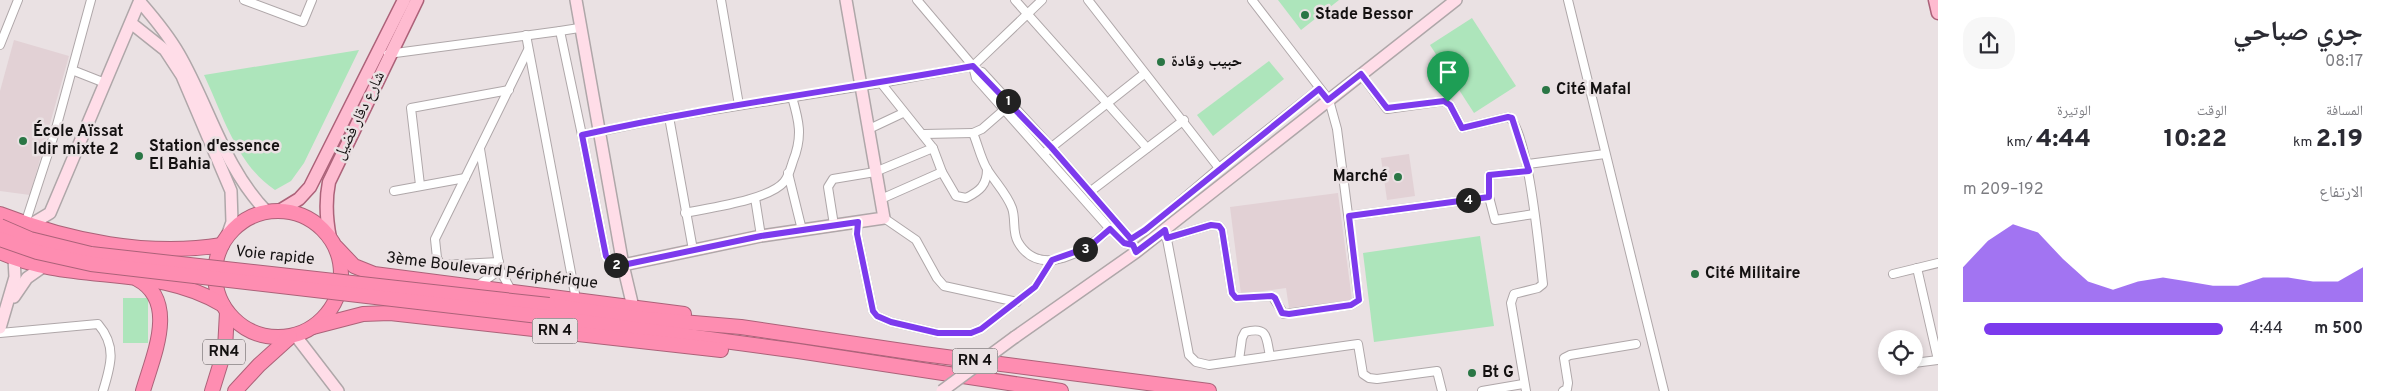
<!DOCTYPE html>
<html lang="ar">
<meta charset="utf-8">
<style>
body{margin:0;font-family:Overpass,"Noto Naskh Arabic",sans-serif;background:#f7f7f7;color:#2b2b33;direction:rtl;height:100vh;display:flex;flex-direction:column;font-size:19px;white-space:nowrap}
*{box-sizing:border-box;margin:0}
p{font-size:16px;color:#7c7c81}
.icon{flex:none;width:28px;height:28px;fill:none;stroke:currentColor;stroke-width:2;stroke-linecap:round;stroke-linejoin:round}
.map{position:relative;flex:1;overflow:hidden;direction:ltr}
.drawer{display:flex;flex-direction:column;background:#fff;width:450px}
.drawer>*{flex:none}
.tools{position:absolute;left:1878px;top:330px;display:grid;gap:10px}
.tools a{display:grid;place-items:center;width:45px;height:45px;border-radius:50%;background:#fff;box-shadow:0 2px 8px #0003;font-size:25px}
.pin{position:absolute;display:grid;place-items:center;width:42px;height:42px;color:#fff;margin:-51px -21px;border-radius:50% 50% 50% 0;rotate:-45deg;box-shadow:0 0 5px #0007}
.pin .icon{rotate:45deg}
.km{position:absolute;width:25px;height:25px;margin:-12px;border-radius:50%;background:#222;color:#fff;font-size:14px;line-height:25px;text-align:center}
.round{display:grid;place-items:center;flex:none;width:52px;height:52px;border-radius:20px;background:#f7f7f7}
.overview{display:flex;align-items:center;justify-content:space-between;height:85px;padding:0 25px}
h1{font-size:28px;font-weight:800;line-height:38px}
.figures{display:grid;grid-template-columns:repeat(3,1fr);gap:8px;height:85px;padding:5px 25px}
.figures div{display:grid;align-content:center}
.figures b{font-size:25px;font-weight:800}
.figures small{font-size:14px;font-weight:400}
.figures p{font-size:14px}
.chart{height:140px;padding:10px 25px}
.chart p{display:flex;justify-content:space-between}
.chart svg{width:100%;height:90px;margin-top:5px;fill:#7c3aed;opacity:.7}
ul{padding:0 25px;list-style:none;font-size:16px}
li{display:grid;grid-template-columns:80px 60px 1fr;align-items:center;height:38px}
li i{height:12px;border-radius:6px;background:#7c3aed}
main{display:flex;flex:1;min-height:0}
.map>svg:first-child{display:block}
</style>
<main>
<section class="drawer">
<div class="overview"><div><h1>جري صباحي</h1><p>08:17</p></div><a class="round"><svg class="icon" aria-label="share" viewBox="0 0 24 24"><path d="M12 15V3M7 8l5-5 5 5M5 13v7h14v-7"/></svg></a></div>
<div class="figures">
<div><p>المسافة</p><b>2.19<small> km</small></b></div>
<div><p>الوقت</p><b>10:22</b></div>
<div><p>الوتيرة</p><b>4:44<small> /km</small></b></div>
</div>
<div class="chart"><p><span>الارتفاع</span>192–209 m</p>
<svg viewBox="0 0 160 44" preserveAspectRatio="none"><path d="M0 44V27L10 14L20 6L30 10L40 23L50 34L60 38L70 34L80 32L90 34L100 36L110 36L120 32L130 32L140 34L150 34L160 27V44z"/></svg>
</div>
<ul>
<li><b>500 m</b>4:44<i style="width:92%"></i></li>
</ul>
</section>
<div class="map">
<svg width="1938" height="391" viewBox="0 0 1938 391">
<rect width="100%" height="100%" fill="#eae1e3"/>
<!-- built -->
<g fill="#e2d1d5">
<path d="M14,40L69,56L30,195L0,191V91Z"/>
<path d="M1409,154L1415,196L1387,200L1381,158Z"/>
<path d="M1338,193L1352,300L1289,308L1286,288L1241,294L1230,207Z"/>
</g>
<!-- green -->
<g fill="#ade5bb">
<path d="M1278,0H1339L1301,30Z"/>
<path d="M1472,18L1516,86L1474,113L1430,45Z"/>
<path d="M359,50L304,163L291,181L275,190C237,165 223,115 204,75Z"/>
<path d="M1269,61L1284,79L1213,136L1197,115Z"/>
<path d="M1480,236L1494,326L1374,342L1363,253Z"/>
<rect x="123" y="298" width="25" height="45"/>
</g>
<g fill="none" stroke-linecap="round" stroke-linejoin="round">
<defs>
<g id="street">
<path d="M244,0L303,22L312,0"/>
<path d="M721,0L739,105"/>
<path d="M917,0L973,66L976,78L1110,229L1124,243L1133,245"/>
<path d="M1015,0L1147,148"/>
<path d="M1088,0L1219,168L1319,89"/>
<path d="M1568,0L1664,391"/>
<path d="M560,31L579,28"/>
<path d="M526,35L576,299"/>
<path d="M0,45L18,0"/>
<path d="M388,54L560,31L582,135L669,117L881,83L973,66L1042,0"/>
<path d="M72,70L105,83"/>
<path d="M976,71L982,72L1051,147L1131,239L1134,248"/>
<path d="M1361,74L1387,109L1444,101L1450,105L1462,128L1508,117C1528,125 1540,259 1543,284L1538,288L1514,294L1511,303L1526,391"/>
<path d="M881,83L933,148L942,172L956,196L966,198C980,191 987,185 987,169"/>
<path d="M1005,109L982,129L973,133C978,145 981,159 987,169C995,182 1007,194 1012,208C1016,219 1012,232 1018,242C1040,280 1087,250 1110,229"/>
<path d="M669,117L693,250"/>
<path d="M869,129L903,113"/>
<path d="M924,134L973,133"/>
<path d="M582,135L606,256L612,264L623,265"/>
<path d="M480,149L500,270L512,292"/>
<path d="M1048,150L1144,74"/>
<path d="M1528,164L1605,154"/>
<path d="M1529,171L1489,175V197L1495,220L1534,214"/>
<path d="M788,173L802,230"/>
<path d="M420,185L411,108L509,90"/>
<path d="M394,191L465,178"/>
<path d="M1091,191L1184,120"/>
<path d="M755,198L761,236"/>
<path d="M881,199L942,172"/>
<path d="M685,213C708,208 769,200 784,182C789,176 791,167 793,161C803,136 799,121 792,97"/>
<path d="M1349,216L1489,197"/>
<path d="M884,218L916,240L937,278L944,286L1017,302"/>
<path d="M858,222L857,234L873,311L877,316L891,322L938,333H971L981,329L1035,287L1052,260"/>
<path d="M25,224L55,132L91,0"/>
<path d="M834,225L828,187L833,179L875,172L933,148"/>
<path d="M1166,234L1189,355L1196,362L1209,365L1358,344L1363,374L1369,378L1377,379L1437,371L1442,391"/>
<path d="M1167,238L1211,225L1219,226L1222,230L1232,293L1236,298L1272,296L1284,314L1351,305L1359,300L1337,129L1329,100L1252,0"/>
<path d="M1127,241L1145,231L1219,168"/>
<path d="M499,262L441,265L437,258L435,239L528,50"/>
<path d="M1917,268L1938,360"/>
<path d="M1893,274L1938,263"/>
<path d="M477,286L500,270"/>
<path d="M0,333L98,324C117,346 111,365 103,391"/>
<path d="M1239,360L1242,338L1245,332C1268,326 1266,337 1270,356"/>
<path d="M1914,363L1938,360"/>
<path d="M1482,391L1523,384"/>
<path d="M1563,391L1567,389L1568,383L1564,358L1570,355L1636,344"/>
</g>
<g id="secondary">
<path d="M576,0L623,265L633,307"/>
<path d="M140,2C154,18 168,35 179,54C209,106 224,168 267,212"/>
<path d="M131,23L165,50L182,76L231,191L232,222L227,236"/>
<path d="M30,225L50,213L140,0"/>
<path d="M623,265L761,236L884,218L846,0"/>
<path d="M14,297L27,278L44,266"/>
<path d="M0,328L15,277L14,258"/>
<path d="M295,335L338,391"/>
<path d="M1015,337L1136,252L1456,0"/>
</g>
<g id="primary">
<path d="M1935,0L1938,13"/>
<path d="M281,210L299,199L310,187L404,0"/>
<path d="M330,238C326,218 325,202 329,182L417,0"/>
</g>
<g id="highway">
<circle cx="278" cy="274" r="63"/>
<path d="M0,214C69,241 148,257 222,245"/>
<path d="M336,247L354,266L374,274L684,314"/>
<path d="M0,252C71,285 154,263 223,305"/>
<path d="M137,279C179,301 153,356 143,391"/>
<path d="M549,305L635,318L741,327L923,354L1209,391"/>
<path d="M547,317L798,351L1061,391"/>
<path d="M313,327L363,314L390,313L721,350"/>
<path d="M212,391L225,349L227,312"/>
<path d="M235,391L259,365L290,337"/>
</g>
</defs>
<!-- street casing -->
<use href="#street" stroke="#afa7a9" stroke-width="10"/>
<!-- secondary casing -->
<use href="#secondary" stroke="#afa7a9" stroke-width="14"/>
<!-- primary casing -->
<use href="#primary" stroke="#ac6279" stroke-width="15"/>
<!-- highway casing -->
<use href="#highway" stroke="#ac6279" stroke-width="16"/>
<!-- street -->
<use href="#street" stroke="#fff" stroke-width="8"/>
<!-- secondary -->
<use href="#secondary" stroke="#ffdde8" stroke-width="11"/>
<!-- primary -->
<use href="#primary" stroke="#febbd0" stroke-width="12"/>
<!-- highway -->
<use href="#highway" stroke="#fe8db1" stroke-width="14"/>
<defs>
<path id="secondary-bridge" d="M942,391L1015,337"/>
<g id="highway-bridge">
<path d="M0,226L30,239L91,254L549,305"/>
<path d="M0,239L37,252L91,264L547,317"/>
</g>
</defs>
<!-- secondary-bridge casing -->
<use href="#secondary-bridge" stroke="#afa7a9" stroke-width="14" stroke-linecap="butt"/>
<!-- highway-bridge casing -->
<use href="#highway-bridge" stroke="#ac6279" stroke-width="16" stroke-linecap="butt"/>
<!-- secondary-bridge -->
<use href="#secondary-bridge" stroke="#ffdde8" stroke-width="11"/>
<!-- highway-bridge -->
<use href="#highway-bridge" stroke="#fe8db1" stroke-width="14"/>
</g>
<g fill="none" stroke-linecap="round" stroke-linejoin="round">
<defs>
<path id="route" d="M973,66L1051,147L1131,239L1145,230L1319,89L1328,100L1361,74L1387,108L1444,101L1450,105L1462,128L1508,117L1512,118L1529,171L1489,175V197L1349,216L1359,300L1351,305L1289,314L1282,313L1275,298L1272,296L1236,298L1232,293L1222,230L1219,226L1211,225L1167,238L1165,230L1136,252L1133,245L1124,243L1110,229L1089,247L1052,260L1035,287L981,329L971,333H938L891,322L877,316L873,311L857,234L858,222L761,236L623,265L612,264L606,256L582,135C711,106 843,90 973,66Z"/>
</defs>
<!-- route casing -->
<use href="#route" stroke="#fff" stroke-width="10"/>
<!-- route -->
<use href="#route" stroke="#7c3aed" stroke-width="6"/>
</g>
<!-- markers -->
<g fill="#2a7645" stroke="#eae1e3" stroke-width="2">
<circle cx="1305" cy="15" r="5"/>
<circle cx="1161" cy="62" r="5"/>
<circle cx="1546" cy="90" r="5"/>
<circle cx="23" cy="141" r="5"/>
<circle cx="139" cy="156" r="5"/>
<circle cx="1398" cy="177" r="5"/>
<circle cx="1695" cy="274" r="5"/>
<circle cx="1472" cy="373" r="5"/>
</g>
<g text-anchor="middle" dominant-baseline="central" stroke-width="5" stroke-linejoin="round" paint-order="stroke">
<!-- shield labels -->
<g fill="#eae1e3" stroke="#544f50" stroke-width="1">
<rect x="532.5" y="318.5" width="45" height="25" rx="4"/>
<rect x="203" y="339.5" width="42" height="25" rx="4"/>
<rect x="952.5" y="348.5" width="45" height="25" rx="4"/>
</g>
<g font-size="15" font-weight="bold" fill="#141111">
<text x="555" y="331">RN 4</text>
<text x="224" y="352">RN4</text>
<text x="975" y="361">RN 4</text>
</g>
<!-- poi labels -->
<g font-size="16" font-weight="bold" fill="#141111" stroke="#eae1e3" text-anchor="start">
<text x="1315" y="15">Stade Bessor</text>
<text x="1171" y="62">حبيب وقادة</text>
<text x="1556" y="90">Cité Mafal</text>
<text x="33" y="132">École Aïssat<tspan x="33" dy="18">Idir mixte 2</tspan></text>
<text x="149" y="147">Station d'essence<tspan x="149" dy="18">El Bahia</tspan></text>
<text x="1388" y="177" text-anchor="end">Marché</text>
<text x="1705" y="274">Cité Militaire</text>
<text x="1482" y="373">Bt G</text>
</g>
<!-- street labels -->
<g font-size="16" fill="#141111" stroke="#eae1e3">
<text transform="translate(360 116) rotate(-64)">شارع دقار فضيل</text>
<text transform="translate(275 256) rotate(6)">Voie rapide</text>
<text transform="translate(492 271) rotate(7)">3ème Boulevard Périphérique</text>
</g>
</g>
</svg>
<div class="tools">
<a><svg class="icon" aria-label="locate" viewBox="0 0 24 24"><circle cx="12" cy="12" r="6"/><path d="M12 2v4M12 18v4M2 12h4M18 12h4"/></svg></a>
</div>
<div class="pin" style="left:1448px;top:102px;background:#1e9e55"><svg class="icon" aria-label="arrive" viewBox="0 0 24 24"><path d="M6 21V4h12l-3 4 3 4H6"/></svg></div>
<b class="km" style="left:1008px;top:101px">1</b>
<b class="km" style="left:616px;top:265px">2</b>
<b class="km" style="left:1085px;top:249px">3</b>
<b class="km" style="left:1468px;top:200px">4</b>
</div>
</main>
